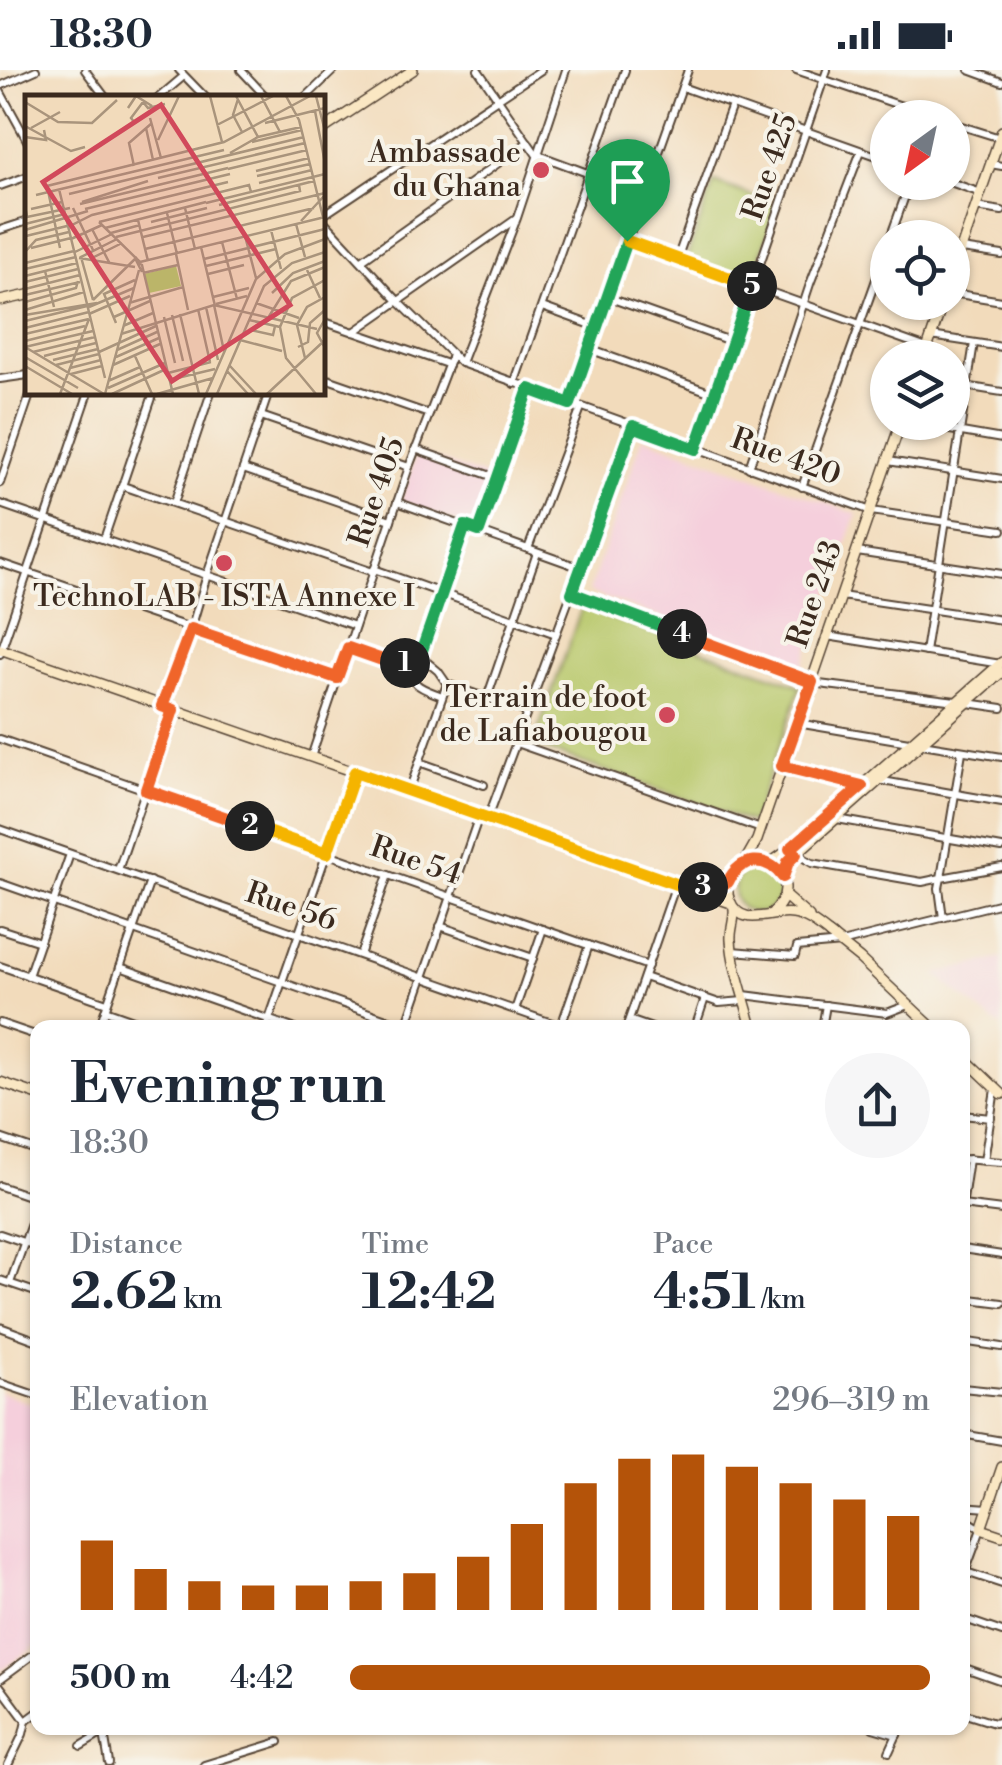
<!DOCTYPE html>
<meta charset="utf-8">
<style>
body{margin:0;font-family:"Libre Bodoni",serif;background:#f6f6f7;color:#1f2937;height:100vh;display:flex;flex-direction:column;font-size:38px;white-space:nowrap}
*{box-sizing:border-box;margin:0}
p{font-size:32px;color:#747a83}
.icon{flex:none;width:55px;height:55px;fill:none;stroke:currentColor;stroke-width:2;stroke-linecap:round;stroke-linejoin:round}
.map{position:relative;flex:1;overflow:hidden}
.drawer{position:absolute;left:30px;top:950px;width:940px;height:715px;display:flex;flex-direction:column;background:#fff;border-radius:20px;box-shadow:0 2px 8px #0004}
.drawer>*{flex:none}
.needle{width:65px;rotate:213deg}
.tools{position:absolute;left:870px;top:30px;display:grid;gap:20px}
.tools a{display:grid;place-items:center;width:100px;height:100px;border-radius:50%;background:#fff;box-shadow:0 2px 8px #0004;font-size:50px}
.pin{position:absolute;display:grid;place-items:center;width:85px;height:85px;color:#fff;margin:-102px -42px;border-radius:50% 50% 50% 0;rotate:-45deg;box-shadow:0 0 10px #0007}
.pin .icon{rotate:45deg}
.km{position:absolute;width:50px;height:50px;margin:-25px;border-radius:50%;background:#222;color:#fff;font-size:28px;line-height:50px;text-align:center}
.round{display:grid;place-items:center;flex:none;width:105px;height:105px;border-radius:52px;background:#f6f6f7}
.headline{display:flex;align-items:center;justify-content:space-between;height:170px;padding:0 40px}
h1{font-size:55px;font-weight:700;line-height:75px}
.metrics{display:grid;grid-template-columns:repeat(3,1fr);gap:15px;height:170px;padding:10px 40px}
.metrics div{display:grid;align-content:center}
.metrics b{font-size:50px;font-weight:700}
.metrics small{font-size:28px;font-weight:400}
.metrics p{font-size:28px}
.chart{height:280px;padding:20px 40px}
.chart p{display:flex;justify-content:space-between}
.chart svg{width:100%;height:180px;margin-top:10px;stroke:#b45309;stroke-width:6}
ul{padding:0 40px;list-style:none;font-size:32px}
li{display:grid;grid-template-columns:160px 120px 1fr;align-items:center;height:75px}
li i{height:25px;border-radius:12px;background:#b45309}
.status{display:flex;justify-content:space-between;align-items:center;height:70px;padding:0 50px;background:#fff;direction:ltr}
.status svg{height:28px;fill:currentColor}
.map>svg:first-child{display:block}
</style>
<div class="status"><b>18:30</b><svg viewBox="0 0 49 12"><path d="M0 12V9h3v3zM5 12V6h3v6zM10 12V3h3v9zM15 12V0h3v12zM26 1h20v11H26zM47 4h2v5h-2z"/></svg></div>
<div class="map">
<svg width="1002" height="1695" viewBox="0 0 1002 1695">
<rect width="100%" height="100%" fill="#f7f3e8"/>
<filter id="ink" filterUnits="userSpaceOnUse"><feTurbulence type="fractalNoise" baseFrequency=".01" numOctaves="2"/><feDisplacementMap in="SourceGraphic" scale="20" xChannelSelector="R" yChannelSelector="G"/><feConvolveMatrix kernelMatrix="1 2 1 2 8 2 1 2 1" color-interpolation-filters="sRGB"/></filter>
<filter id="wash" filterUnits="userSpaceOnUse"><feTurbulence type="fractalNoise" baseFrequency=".0048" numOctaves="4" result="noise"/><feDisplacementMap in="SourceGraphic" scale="40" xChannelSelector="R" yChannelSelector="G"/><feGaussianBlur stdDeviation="2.25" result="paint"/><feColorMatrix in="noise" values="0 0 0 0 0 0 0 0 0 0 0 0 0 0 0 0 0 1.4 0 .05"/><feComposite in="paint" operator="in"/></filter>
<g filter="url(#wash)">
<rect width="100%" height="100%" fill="#f2dbbb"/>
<!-- built -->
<g fill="#f5cfdc">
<path d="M643,367L857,444L802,598L589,522Z"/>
<path d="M417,382L495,410L478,459L401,432Z"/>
<path d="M1002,888V956L995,953L935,904Z"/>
<path d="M0,1322L37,1336L38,1574L0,1601Z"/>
</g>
<!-- green -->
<g fill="#b8c86b" stroke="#7a7944" stroke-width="2.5">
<path d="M714,112L778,135L751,212L686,189Z"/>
<path d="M582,537L801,616L752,753L533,675Z"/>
<circle cx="757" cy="820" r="23"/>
</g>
</g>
<g filter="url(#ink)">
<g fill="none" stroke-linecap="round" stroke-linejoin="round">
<defs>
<g id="street">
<path d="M85,0L106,28"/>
<path d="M179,0L206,28"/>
<path d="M241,0L267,28"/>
<path d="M478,0L536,84L644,124"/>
<path d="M796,0L937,48"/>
<path d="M969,0L1002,12"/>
<path d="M0,16L36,0"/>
<path d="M682,17L888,90"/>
<path d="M0,21L28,72"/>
<path d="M158,28L184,6"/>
<path d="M305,28L334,0"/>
<path d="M952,53L1000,68"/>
<path d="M990,94L1002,96"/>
<path d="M950,112L981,123"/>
<path d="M0,116L28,106"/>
<path d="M976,137L1002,141"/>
<path d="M322,146L541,0"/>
<path d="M322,149L398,231L461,293L871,441L1002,460"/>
<path d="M0,160L28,151"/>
<path d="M890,168L910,112"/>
<path d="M627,171L927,278"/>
<path d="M962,179L1002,185"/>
<path d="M677,189L732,35"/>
<path d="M362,190L528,72"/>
<path d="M952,223L1002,231"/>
<path d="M607,227L733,272"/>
<path d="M542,237L597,257"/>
<path d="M322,251L447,294"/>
<path d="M354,262L516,149"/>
<path d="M931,266L1002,277"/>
<path d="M589,279L715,324"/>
<path d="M461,293L517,148L566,0"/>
<path d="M322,307L429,344"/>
<path d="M0,309L28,305"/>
<path d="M514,314L625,0"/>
<path d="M952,314L1002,322"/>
<path d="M570,334L688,0"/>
<path d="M261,346L409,397"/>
<path d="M904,352L1002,369"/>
<path d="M415,379L497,408"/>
<path d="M696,379L827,0"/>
<path d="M888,391L1002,409"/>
<path d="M749,398L810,214L861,81"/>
<path d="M243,399L391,450"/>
<path d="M0,413L31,322"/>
<path d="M123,416L373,502"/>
<path d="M802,417L888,176"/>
<path d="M397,432L581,498"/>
<path d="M174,433L211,322"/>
<path d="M0,434L355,556"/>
<path d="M479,461L529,319"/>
<path d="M104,469L154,322"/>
<path d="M528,479L581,338"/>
<path d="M857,482L1002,504"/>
<path d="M0,493L337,608"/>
<path d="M374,499L556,564"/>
<path d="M571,523L811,613L956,631"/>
<path d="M841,526L1002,550"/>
<path d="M827,566L1001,594"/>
<path d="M347,578C369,585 400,603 420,586L465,456"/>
<path d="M925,582L974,273"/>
<path d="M0,584L89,322"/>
<path d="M420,586L438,601L447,614L527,642"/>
<path d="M410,593C410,617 422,618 442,626"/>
<path d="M487,628L537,483"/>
<path d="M968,633L1002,638"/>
<path d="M162,636L191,559L207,505L269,322"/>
<path d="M797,653L909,672"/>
<path d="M0,669L648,896"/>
<path d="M516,673L761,759"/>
<path d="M922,674L1002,687"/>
<path d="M311,687L409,397L452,285"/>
<path d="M419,692L484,715"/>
<path d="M783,696L862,715"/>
<path d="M877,710L1002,732"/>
<path d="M409,721L447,614"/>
<path d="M488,748L633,357"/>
<path d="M837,749L1002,778"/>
<path d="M0,759L566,958"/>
<path d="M795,783L812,793L922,812L941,808L962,682"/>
<path d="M118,800L173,640"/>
<path d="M0,813L412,958"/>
<path d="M943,848L939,818L941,808L1002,797"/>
<path d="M440,856L533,888"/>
<path d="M0,859L40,872"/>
<path d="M732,881L795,886L797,877L841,873L1002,833"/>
<path d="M360,885L388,805"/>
<path d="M0,896L107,933"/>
<path d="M120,897L293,958"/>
<path d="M28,906L70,784"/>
<path d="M644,907L719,933L744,931"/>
<path d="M744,925L887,943L908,935"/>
<path d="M105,940L156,958"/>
<path d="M515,940L543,859"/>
<path d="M629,950L652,958"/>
<path d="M0,953L38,966"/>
<path d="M406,956L479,746"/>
<path d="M561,956L589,875"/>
<path d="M99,958L150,811"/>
<path d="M266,958L355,702"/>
<path d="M626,958L676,814"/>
<path d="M695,958L705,928"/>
<path d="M822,958L826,935"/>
<path d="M962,1045L991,1048"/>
<path d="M0,1068L38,1081"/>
<path d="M962,1089L1002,1092"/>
<path d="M984,1091L995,1019"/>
<path d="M0,1116L38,1129"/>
<path d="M962,1135L1002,1140"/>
<path d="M962,1137L969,1089"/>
<path d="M0,1164L38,1177"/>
<path d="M962,1179L1002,1185"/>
<path d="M0,1210L38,1223"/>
<path d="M10,1213L38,1134"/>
<path d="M962,1228L1002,1233"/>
<path d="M0,1257L38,1271"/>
<path d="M962,1271L1002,1277"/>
<path d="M0,1313L38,1326"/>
<path d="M962,1318L1002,1322"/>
<path d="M962,1364L1002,1371"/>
<path d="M962,1436L988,1438"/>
<path d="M962,1447L981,1459L962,1511"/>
<path d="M966,1502L1002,1514"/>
<path d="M962,1548L1002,1562"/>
<path d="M962,1597L1002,1611"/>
<path d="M0,1609L38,1581"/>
<path d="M0,1616L26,1651L38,1642"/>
<path d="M962,1643L994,1653L999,1652L1002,1648"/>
<path d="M873,1658L897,1665"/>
<path d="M104,1663L109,1693"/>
<path d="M81,1676L111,1658H129"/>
<path d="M889,1682L900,1658"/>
<path d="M8,1695L23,1664L26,1651"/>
<path d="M204,1695L279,1672"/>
</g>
<g id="secondary">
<path d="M322,60L413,0"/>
<path d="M952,205L1002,61"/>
<path d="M0,231L28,225"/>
<path d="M924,288L943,232"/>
<path d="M0,579L731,833"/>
<path d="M744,793L757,770L901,352"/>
<path d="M769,794L790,779L1002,592"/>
<path d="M783,807L789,792L796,784L1002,602"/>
<path d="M692,817L729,812"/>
<path d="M785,826L809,847"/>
<path d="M734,839C735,850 730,860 731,870C733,899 745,929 752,958"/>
<path d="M771,844C814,806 746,767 730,808C727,816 727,824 730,831C743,860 771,840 793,844C808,846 821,858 833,867"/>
<path d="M829,864L860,889L933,958"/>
<path d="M962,986L1002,1024"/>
<path d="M0,1012L38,1025"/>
<path d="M1002,1397L981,1459L1002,1466"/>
</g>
</defs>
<!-- street casing -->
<use href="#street" stroke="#564536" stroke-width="10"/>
<!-- secondary casing -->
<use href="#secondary" stroke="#564536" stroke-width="12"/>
<!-- street -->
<use href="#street" stroke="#fff" stroke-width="6"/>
<!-- secondary -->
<use href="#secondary" stroke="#fae7c3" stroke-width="9"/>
</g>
</g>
<g fill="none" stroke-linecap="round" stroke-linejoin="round" filter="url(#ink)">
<defs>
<path id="split-1" d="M405,593L415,591L420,586L465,456L479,461L529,319L570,334L627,171"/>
<path id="split-2" d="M250,756L146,720L173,640L162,636L191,559L337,608L348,578L388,592L405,593"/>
<path id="split-3" d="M250,756L327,783L355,702L676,814L703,817"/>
<path id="split-4" d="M682,564L812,612L782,696L862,716L790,779L796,784L788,792L783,807C767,785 740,786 728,812L703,817"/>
<path id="split-5" d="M682,564L572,523L633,356L696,379L752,216"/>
<path id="split-6" d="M627,171L752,216"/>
</defs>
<!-- split-1 casing -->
<use href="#split-1" stroke="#fff" stroke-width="20"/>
<!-- split-2 casing -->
<use href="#split-2" stroke="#fff" stroke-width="20"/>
<!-- split-3 casing -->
<use href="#split-3" stroke="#fff" stroke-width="20"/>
<!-- split-4 casing -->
<use href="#split-4" stroke="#fff" stroke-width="20"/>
<!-- split-5 casing -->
<use href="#split-5" stroke="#fff" stroke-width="20"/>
<!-- split-6 casing -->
<use href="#split-6" stroke="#fff" stroke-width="20"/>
<!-- split-1 -->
<use href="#split-1" stroke="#22a559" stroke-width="12"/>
<!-- split-2 -->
<use href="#split-2" stroke="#f0652b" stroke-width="12"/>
<!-- split-3 -->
<use href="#split-3" stroke="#f5b400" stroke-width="12"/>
<!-- split-4 -->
<use href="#split-4" stroke="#f0652b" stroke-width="12"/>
<!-- split-5 -->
<use href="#split-5" stroke="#22a559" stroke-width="12"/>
<!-- split-6 -->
<use href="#split-6" stroke="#f5b400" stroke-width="12"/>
</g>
<!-- markers -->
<g fill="#d1495b" stroke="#f7f3e8" stroke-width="4">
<circle cx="541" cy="100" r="10"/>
<circle cx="224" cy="493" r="10"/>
<circle cx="667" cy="645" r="10"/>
</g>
<g text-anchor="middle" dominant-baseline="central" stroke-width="8" stroke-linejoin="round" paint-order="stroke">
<!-- poi labels -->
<g font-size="30" fill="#3b2a1e" stroke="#f7f3e8" text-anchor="end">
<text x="521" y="83">Ambassade<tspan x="521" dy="34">du Ghana</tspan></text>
<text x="224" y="527" text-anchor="middle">TechnoLAB - ISTA Annexe I</text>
<text x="647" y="628">Terrain de foot<tspan x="647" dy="34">de Lafiabougou</tspan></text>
</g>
<!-- street labels -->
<g font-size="30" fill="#3b2a1e" stroke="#f7f3e8">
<text transform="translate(770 97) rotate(-71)">Rue 425</text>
<text transform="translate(786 387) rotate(20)">Rue 420</text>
<text transform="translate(377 422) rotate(-71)">Rue 405</text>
<text transform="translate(815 524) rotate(-71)">Rue 243</text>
<text transform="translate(416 791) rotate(19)">Rue 54</text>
<text transform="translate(291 837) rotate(19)">Rue 56</text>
</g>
</g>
<!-- overview -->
<g transform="translate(25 25)">
<rect width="300" height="300" fill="#f2dbbb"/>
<path d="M151,171L156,191L124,198L119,179Z" fill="#b8c86b"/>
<path fill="none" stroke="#a9947c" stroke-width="2.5" d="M185,1L197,47M211,1L233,42M236,1L255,37M261,1L274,25L298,122M291,1L300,36M213,4L208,20L217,37M0,7L33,27L67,28L92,5M103,13L111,1L127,11M290,16L300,68M125,23L136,63M110,28L106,23L118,7L123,13L140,9M240,28L300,13M192,30L248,1M0,31L46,56L60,52M6,33L35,17M121,33L128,65M0,42L21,45L19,35M133,45L154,1M227,47L277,35M205,58L233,42L276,32M0,69V109M109,71L104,48L127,28M203,74L282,55M231,76L284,63M232,81L285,69M133,83L280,48M234,88L287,75M34,94L80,283M44,99L279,42M11,100L199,55M57,107L123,86M181,108L300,79M55,109L203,73M194,110L289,86M0,111L2,122L45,113M48,113L68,155M160,113L170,154M6,114L37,107M60,114L205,79M142,118L152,159M113,125L123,166M276,126L300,100M74,127L224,90L226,97M74,127L115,167M126,127L182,113M0,129L40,119M271,129L280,162M43,132L67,120L203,87M80,133L181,107M67,134L85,169M0,135L63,116M246,135L256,174M86,138L115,130M1,141L42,131M220,141L231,183M91,142L275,96L274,90M118,142L300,98M46,144L77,130M197,147L212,204M176,152L190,211M6,153L46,143M35,153L22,91L199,47L285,1M120,154L289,113M0,157L11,145L44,137M50,157L87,139M151,159L163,215M69,162L97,148M54,163L110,172M179,164L300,134M115,167L300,122M0,168L49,156M181,171L251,154M0,174L51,162M282,175L295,203M20,176L29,212M117,177L112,167L117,170L148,299M118,178L153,170M183,179L219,170M0,181L52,168M0,187L53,174M0,194L55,180M247,198L268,178L300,166M0,200L55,187M188,202L224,193M68,205L56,162L92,144M68,205L112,162M0,207L51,193L53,186M104,208L158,192M231,208L274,223M191,209L222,201M189,210L199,256M64,212L109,193M181,212L193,265M173,214L185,267M0,215L59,197M64,219L105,201M155,219L174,299M0,220L72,208M147,220L158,266M89,222L125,206M139,222L150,268M243,223L266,186L300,172M300,224L292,238L300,253M224,225L255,232M0,226L62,211M91,228L79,199L110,185M98,231L128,218M0,233L64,217M226,235L248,240L250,231M0,239L64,224M96,239L189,210L292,234M215,245L257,256M0,246L60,231M0,252L79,299M0,252L68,236M273,252L283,247L285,228L300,215M92,255L132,237M8,257L70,242M74,257L131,231M19,261L71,248M110,261L127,299M0,262L53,293M91,262L134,243M280,263L272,230L282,212L300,202M28,265L73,254M31,270L74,259M88,270L135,249M0,271L47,299M205,271L231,299M45,273L76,265M202,276L223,299M143,278L186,267M46,279L77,271M144,285L190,274M83,286L115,272M83,293L140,268M35,299L64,224M80,299L114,175M87,299L141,274M132,299L188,283M181,299L231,184L260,159L300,144M192,299L239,191L267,168L300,157M242,299L300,245M291,299L261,263L255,232L267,203L300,185"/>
<path fill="#d1495b" fill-opacity="0.15" stroke="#d1495b" stroke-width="5" d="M136,10L265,210L147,286L18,87Z"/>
<rect width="300" height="300" fill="none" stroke="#3b2a1e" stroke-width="5"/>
</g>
</svg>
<div class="tools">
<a><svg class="needle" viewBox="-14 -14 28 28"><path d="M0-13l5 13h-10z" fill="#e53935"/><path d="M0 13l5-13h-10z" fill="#747a83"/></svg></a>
<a><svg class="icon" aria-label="locate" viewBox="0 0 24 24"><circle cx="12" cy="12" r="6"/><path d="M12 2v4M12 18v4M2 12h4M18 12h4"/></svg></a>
<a><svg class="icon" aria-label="layers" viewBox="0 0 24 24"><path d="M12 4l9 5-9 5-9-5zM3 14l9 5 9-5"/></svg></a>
</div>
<div class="pin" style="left:627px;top:171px;background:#1e9e55"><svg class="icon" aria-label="arrive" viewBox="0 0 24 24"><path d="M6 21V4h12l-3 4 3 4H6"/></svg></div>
<b class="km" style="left:405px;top:593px">1</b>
<b class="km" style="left:250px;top:756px">2</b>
<b class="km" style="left:703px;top:817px">3</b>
<b class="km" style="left:682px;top:564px">4</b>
<b class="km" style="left:752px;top:216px">5</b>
<section class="drawer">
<div class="headline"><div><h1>Evening run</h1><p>18:30</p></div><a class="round"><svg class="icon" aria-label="share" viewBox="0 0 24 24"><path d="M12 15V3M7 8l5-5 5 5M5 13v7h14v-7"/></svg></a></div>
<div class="metrics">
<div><p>Distance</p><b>2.62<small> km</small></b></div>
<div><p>Time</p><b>12:42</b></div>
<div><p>Pace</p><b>4:51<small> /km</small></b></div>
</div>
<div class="chart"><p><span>Elevation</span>296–319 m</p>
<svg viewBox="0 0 160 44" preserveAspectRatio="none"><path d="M5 44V27M15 44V34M25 44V37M35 44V38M45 44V38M55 44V37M65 44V35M75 44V31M85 44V23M95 44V13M105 44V7M115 44V6M125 44V9M135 44V13M145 44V17M155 44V21"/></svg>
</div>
<ul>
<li><b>500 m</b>4:42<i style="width:100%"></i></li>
</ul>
</section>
</div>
